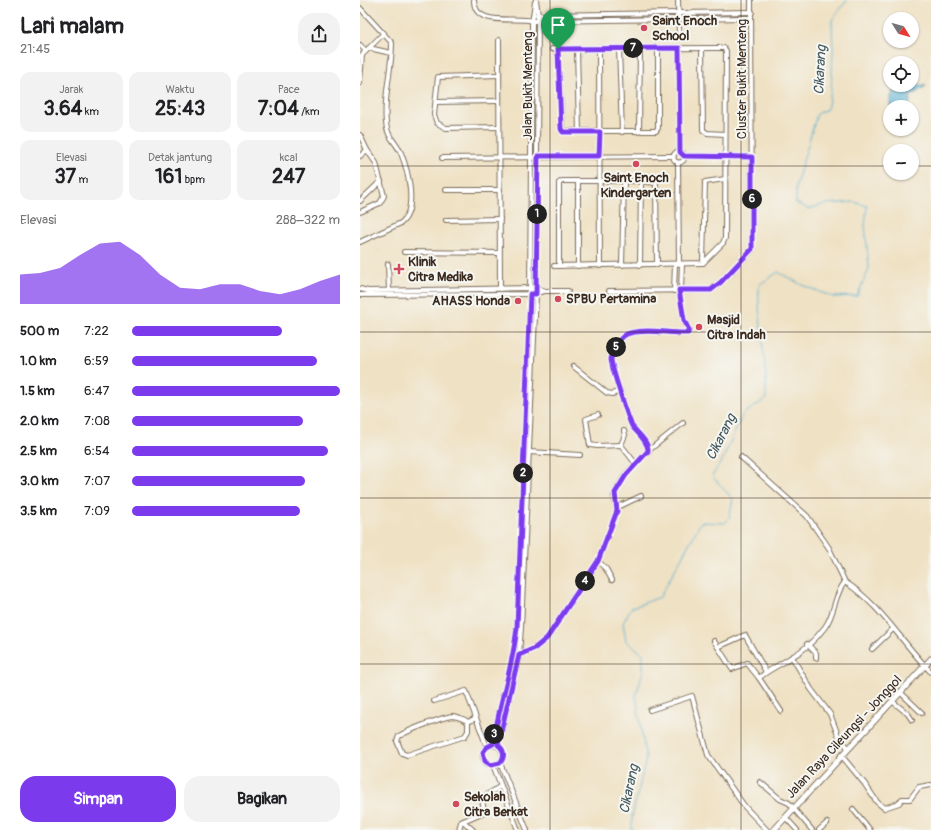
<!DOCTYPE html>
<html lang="id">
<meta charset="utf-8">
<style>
body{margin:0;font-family:Pangolin,sans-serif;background:#f2f2f2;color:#202124;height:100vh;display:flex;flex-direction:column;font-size:15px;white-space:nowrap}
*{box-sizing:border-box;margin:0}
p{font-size:13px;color:#757577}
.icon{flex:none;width:22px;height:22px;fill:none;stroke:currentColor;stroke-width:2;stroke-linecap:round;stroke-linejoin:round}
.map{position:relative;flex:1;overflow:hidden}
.sheet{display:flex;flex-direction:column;background:#fff;width:360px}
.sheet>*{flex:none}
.needle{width:26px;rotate:127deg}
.controls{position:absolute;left:523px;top:12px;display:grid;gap:8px}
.controls a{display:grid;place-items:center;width:36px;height:36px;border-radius:50%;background:#fff;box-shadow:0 1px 3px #0004;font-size:20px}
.pin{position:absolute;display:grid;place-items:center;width:34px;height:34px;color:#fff;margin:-41px -17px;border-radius:50% 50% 50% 0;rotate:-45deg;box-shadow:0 0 4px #0007}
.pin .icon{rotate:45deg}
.km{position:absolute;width:20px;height:20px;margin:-10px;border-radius:50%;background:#222;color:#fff;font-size:11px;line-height:20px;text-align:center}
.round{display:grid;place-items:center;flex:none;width:42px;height:42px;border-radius:16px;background:#f2f2f2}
.headline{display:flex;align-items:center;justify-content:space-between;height:68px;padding:0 20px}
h1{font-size:22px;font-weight:800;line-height:30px}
.stats{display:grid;grid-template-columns:repeat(3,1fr);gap:6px;height:68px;padding:4px 20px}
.stats div{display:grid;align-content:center;border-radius:10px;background:#f2f2f2;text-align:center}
.stats b{font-size:20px;font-weight:800}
.stats small{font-size:11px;font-weight:400}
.stats p{font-size:11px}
.chart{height:112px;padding:8px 20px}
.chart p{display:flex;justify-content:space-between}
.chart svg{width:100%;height:72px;margin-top:4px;fill:#7c3aed;opacity:.7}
.primary-button{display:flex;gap:8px;margin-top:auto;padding:8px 20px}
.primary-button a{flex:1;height:46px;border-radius:16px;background:#7c3aed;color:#fff;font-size:16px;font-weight:800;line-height:46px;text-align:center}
.primary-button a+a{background:#f2f2f2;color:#202124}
ul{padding:0 20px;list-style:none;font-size:13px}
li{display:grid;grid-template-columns:64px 48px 1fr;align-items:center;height:30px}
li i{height:10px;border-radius:5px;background:#7c3aed}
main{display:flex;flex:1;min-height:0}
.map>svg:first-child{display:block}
</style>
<main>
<section class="sheet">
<div class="headline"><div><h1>Lari malam</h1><p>21:45</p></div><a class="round"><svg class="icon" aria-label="share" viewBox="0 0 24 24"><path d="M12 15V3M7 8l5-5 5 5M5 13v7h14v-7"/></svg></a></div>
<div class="stats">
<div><p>Jarak</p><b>3.64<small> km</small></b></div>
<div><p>Waktu</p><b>25:43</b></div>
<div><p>Pace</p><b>7:04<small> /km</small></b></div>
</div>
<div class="stats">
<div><p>Elevasi</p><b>37<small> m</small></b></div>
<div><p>Detak jantung</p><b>161<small> bpm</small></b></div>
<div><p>kcal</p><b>247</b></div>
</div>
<div class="chart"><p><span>Elevasi</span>288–322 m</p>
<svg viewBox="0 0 160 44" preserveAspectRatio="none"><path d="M0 44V26L10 25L20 22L30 14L40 7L50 6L60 14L70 26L80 34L90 35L100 32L110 32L120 36L130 38L140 35L150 30L160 26V44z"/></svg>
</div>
<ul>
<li><b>500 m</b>7:22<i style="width:72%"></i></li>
<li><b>1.0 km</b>6:59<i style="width:89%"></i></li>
<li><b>1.5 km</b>6:47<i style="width:100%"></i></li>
<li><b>2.0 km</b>7:08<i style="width:82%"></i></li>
<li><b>2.5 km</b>6:54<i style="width:94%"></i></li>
<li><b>3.0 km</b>7:07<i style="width:83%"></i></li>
<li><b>3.5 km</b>7:09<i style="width:81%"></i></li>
</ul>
<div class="primary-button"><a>Simpan</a><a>Bagikan</a></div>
</section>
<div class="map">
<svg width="571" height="830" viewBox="0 0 571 830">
<rect width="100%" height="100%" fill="#f6f6f2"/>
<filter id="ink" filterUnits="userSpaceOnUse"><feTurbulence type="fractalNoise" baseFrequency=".025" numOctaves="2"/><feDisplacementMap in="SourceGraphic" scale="8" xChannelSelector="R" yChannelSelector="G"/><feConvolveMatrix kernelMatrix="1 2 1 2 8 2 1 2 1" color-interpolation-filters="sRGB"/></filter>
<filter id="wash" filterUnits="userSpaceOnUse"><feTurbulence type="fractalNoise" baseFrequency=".012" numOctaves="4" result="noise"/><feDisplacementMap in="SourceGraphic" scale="16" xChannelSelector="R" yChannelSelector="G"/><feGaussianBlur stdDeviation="0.9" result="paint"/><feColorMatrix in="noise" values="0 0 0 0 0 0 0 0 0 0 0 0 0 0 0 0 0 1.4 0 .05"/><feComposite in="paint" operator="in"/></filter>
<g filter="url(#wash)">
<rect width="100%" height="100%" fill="#efe1c3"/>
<!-- water -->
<path fill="#54add1" stroke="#486c78" d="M552,83L566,86L551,96L549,107H530V99L535,86L552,85Z"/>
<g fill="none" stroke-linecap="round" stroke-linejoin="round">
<!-- stream -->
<path stroke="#54add1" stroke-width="1" d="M272,830V817L286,759L276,696L283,671V654L266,641L263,623L271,608L300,597L341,522L365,523L369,518L373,499L352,476L363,459L383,414L406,399C408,361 397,323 399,285L418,272L442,285L473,297L497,296L509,269L505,225L507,206L494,202L465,204L449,209L436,203V185L457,114L467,109L471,91L473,52L472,20L487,0"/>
</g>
</g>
<g filter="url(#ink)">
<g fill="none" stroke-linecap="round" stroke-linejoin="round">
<defs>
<g id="minor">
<path d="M114,0C114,28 155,16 173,21L391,18"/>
<path d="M318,0L319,35"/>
<path d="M0,8L32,43C32,70 23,97 26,123C27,137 36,142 41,153C48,171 58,209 41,223L0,242"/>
<path d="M177,15L392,12"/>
<path d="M139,40L140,289"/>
<path d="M0,45L6,51"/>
<path d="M9,48L31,53"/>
<path d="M239,48L240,266"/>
<path d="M259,48L262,132"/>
<path d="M319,48L320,152"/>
<path d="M342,48L343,130L347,133L365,134"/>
<path d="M192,49L357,48H364L366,51L365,238L363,243L343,263L194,266"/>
<path d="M198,49L202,131H296L298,128V48"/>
<path d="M217,49L219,132"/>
<path d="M0,57L24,33"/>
<path d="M0,83L2,55"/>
<path d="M76,102L139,101"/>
<path d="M139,127L86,128L77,123L74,115L78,77L139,75"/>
<path d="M279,132L280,48"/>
<path d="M0,135L7,150L16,163L24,196L20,203L0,212"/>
<circle cx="319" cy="157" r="5.5"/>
<path d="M0,156L7,150"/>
<path d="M324,156L392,157"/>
<path d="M82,158L313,156"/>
<path d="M318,163L319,264"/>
<path d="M218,181V266"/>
<path d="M86,190H140"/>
<path d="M0,201L21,181"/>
<path d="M86,220L140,219"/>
<path d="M44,252L139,253"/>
<path d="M343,263L345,182L365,179"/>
<path d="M28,264L29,290"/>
<path d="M262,265L264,181"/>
<path d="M280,265L281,181"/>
<path d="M199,266V183L202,181H281L296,183L297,265"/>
<path d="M0,289L8,291L176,288L186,291H208"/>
<path d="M321,290L322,264"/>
<path d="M249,291L351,290L361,282L392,250L391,0"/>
<path d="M314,291L315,264"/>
<path d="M0,295L170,294L185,291"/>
<path d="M213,366L247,393L253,394L260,390"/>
<path d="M238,415L226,419L230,445L237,446L261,445"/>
<path d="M264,431L265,435L261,445L276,464"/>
<path d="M288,451L323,423"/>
<path d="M169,452L220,455"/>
<path d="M381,457L447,516L469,548L485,582"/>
<path d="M258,507L281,496"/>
<path d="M238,561L246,569L252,580"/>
<path d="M354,641L372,669L387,663L399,678"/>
<path d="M447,644L456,653V658"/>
<path d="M358,647L385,635L406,672"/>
<path d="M512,649L533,629"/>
<path d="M159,655L175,648L187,638L238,561L257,511L254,496L256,491L265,475L288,451C289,442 277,433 272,426C268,418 251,366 251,359C253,349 260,335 270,333C289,328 309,334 328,333L329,330L324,320L319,290"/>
<path d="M432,657L451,689L470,714L478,735L488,748"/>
<path d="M540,692L562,713"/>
<path d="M74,701L106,691L127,747"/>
<path d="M532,701L548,714L552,720"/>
<path d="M290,710L332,696L348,755L385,807L407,830"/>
<path d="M421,711L399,678C408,670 420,665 430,658C443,651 456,639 465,627C475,614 474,594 485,582C520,604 542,643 571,672"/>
<path d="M108,722C104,719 98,717 93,716C85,716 47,731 39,736L37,741L42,753L47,755L105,736L108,731V722L116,718"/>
<path d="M133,744C139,704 153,667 157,627L170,294L172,23L175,2"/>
<circle cx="133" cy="755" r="10"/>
<path d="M138,745L159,655L161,627L176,294L178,15L176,0"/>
<path d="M481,755L504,783L517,802L524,808L539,803L542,799H550L559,787L571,785"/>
<path d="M140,763L167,830"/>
<path d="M133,765L158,830"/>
<path d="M400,782L420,799L429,803L452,830"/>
<path d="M493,809L510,830"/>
<path d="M426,818L437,830"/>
<path d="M103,821L113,830"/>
<path d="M99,830L101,822L124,812L122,798L141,786"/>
<path d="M459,830L467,823"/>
</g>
<path id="major" d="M414,830L571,659"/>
</defs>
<!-- minor casing -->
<use href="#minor" stroke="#7a6a58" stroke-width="6"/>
<!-- major casing -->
<use href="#major" stroke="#7a6a58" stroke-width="7"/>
<!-- minor -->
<use href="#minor" stroke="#fff" stroke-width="4"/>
<!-- major -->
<use href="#major" stroke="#fff" stroke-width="5"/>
</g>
</g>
<g fill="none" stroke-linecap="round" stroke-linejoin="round" filter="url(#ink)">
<defs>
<path id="route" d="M319,48L320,152L324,156L392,157V249L361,282L351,290H319L324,320L329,330L328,333C309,334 289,328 270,333C260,335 253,349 251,359C251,366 268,418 272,426C277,433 289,442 288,451L266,475L255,493L257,511L238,561L187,638L175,648L159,655L138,745C145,750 145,757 140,763L131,765L125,761L123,752L127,747L133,744C139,704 153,667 157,627L170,294H176L178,156H239L240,132H203L201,129L198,49Z"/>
</defs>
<!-- route casing -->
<use href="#route" stroke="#fff" stroke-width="8"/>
<!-- route -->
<use href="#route" stroke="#7c3aed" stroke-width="5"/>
</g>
<!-- grid -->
<path fill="none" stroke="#3b2a1e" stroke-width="1" stroke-opacity="0.55" d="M190,0V830M381,0V830M0,166H530M552,166H571M0,332H571M0,498H571M0,664H571"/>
<!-- markers -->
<g fill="#d1495b" stroke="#f6f6f2" stroke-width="1.5">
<circle cx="284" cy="28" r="4"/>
<circle cx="276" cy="164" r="4"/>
<path d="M37 263h4v4h4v4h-4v4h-4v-4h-4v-4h4z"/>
<circle cx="198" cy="299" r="4"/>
<circle cx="158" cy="301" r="4"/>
<circle cx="339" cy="327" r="4"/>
<circle cx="96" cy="804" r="4"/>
</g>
<g text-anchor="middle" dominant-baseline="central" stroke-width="4" stroke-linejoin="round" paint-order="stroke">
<!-- poi labels -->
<g font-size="13" font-weight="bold" fill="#3b2a1e" stroke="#f6f6f2" text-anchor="start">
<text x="292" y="21">Saint Enoch<tspan x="292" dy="15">School</tspan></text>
<text x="276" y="178" text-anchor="middle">Saint Enoch<tspan x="276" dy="15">Kindergarten</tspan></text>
<text x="48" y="262">Klinik<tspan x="48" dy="15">Citra Medika</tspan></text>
<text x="206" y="299">SPBU Pertamina</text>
<text x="150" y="301" text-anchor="end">AHASS Honda</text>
<text x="347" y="320">Masjid<tspan x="347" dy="15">Citra Indah</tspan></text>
<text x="104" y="797">Sekolah<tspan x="104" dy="15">Citra Berkat</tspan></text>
</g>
<!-- street labels -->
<g font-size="13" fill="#3b2a1e" stroke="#f6f6f2">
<text transform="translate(382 79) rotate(-90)">Cluster Bukit Menteng</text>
<text transform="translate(168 86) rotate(-90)">Jalan Bukit Menteng</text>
<text transform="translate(484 737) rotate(-47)">Jalan Raya Cileungsi - Jonggol</text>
</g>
<!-- water labels -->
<g font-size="14" font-style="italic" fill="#44585d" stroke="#f6f6f2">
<text transform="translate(460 70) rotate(-87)">Cikarang</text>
<text transform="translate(361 437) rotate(-63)">Cikarang</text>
<text transform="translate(269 789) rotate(-78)">Cikarang</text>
</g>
</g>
</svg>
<div class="controls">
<a><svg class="needle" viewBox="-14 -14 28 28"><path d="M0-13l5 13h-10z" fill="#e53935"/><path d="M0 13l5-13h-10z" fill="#757577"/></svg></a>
<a><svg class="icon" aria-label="locate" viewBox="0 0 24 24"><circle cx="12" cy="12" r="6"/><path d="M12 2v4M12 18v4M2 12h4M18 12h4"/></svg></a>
<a>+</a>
<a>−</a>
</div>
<div class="pin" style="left:198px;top:49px;background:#1e9e55"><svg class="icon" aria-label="arrive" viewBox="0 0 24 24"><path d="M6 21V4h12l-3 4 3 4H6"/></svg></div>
<b class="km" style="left:177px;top:214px">1</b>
<b class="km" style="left:163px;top:473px">2</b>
<b class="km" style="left:134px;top:734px">3</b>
<b class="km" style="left:225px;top:581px">4</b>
<b class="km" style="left:256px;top:347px">5</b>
<b class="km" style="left:392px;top:199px">6</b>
<b class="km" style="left:273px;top:48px">7</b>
</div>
</main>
